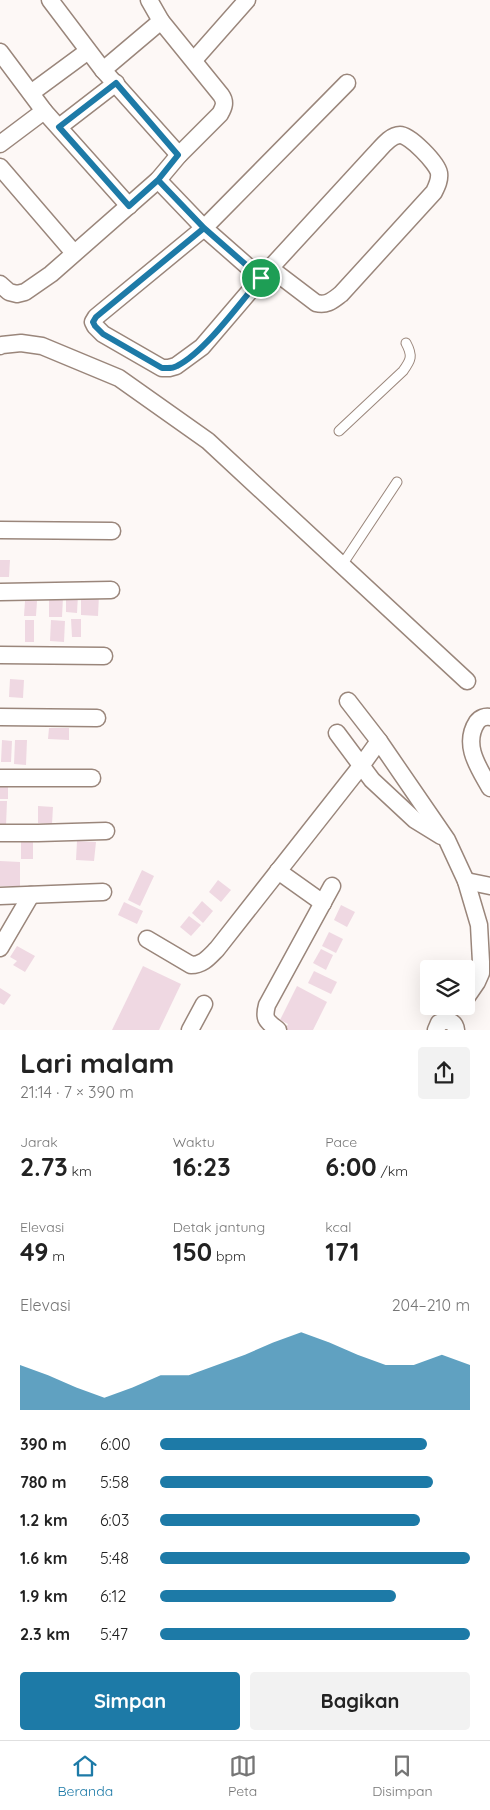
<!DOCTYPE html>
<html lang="id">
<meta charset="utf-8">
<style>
body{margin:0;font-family:Quicksand,sans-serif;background:#f2f2f2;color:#222;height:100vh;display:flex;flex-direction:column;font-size:19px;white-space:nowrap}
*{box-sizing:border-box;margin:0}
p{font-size:16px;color:#767676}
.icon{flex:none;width:28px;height:28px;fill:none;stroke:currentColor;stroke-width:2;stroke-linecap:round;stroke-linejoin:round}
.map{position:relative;height:1030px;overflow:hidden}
.sheet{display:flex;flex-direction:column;background:#fff;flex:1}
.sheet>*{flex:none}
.tools{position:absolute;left:420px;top:960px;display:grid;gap:10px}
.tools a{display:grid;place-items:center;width:55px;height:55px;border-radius:5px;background:#fff;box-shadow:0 5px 20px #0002;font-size:25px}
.pin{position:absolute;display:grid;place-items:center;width:42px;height:42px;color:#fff;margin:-21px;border:2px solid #fff;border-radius:50%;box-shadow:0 1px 5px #0007}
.round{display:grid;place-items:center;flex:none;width:52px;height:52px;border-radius:5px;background:#f2f2f2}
.overview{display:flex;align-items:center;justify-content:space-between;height:85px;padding:0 20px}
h1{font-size:28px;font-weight:700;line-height:38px}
.stats{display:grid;grid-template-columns:repeat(3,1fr);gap:8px;height:85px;padding:5px 20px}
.stats div{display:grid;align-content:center}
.stats b{font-size:25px;font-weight:700}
.stats small{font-size:14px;font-weight:400}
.stats p{font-size:14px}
.chart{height:140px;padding:10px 20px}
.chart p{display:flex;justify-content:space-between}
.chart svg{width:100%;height:90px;margin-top:5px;fill:#1d7aa7;opacity:.7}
.button{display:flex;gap:10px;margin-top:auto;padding:10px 20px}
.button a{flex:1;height:58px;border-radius:5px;background:#1d7aa7;color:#fff;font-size:20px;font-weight:700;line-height:58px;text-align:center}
.button a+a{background:#f2f2f2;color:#222}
ul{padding:0 20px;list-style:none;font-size:16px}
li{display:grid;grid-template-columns:80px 60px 1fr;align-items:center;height:38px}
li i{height:12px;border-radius:6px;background:#1d7aa7}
.tabs{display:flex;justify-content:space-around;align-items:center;height:70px;border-top:1px solid #e0e0e0;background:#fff;font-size:14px;color:#767676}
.tabs a{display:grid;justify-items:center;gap:2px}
.tabs .current{color:#1d7aa7}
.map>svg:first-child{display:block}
</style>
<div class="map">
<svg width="490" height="1030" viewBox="0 0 490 1030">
<rect width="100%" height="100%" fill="#fdf8f6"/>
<!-- building -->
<g fill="#efd8e2">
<path d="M0,560H10L9,577H0Z"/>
<path d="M81,594L99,595L98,616L81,615Z"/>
<path d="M66,595H78L77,613L66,612Z"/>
<path d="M49,597H63L62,617H49Z"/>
<path d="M25,601H37L36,616H24Z"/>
<path d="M71,619H81V637H72Z"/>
<rect x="25" y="620" width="9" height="22"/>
<path d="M51,620L65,621L64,642L50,641Z"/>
<path d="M10,679L24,680L23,698L9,697Z"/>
<path d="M49,728H69V740L48,739Z"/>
<path d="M2,740L12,741L11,762H1Z"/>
<path d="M15,740H27L26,765L14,764Z"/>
<rect x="0" y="781" width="8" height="18"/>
<path d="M0,801H7L6,826H0Z"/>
<path d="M38,806L53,807L52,824L38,823Z"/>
<rect x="21" y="841" width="12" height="18"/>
<path d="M77,841L96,842L94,861L76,860Z"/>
<path d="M0,861L20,862V886H0Z"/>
<path d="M142,870L154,876L140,906L128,900Z"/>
<path d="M218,880L231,890L221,902L209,892Z"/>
<path d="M202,901L213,911L203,923L192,913Z"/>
<path d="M124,902L143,911L137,924L118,915Z"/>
<path d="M341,905L355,912L347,927L334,920Z"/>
<path d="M189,916L201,925L191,936L180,927Z"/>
<path d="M329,932L343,939L336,953L322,946Z"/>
<path d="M17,946L35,956L25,972L13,965L17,961L10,957Z"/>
<path d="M321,949L333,955L326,970L313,963Z"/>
<path d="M143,966L181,984L159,1030H112Z"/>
<path d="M314,971L337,982L331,994L308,983Z"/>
<path d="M297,986L327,1002L313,1030H288L286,1028L288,1024L280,1020Z"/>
<path d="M0,988L11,995L4,1005L0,1003Z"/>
</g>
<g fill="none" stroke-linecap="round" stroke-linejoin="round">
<defs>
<g id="service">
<path d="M339,431L403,371C411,360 413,356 406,343"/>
<path d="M342,565L397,482"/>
</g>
<g id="minor">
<path d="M50,0L103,70L179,155"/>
<path d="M0,52L44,111L129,206"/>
<path d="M194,60L247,0"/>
<path d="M103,70L161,21"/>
<path d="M31,93L88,51"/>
<path d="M59,127L116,83"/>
<path d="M0,144L44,111"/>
<path d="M0,167L74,253"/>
<path d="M158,180L204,228L261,278"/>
<path d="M270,268L316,303C327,306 333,300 341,294L434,192C437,186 440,180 439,173C437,163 410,135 400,135C390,135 381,148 375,154L261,278L202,347L176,366L169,368H162L103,334L95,326L93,322L96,317L204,228L347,83"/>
<path d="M0,284L9,292L17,294L25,292L51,274L158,180L179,155L220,114C224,107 226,102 221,95L161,21L149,0"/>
<path d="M0,346L2,345L21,343L42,346L119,378L208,441L467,681"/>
<path d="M0,530L112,531"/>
<path d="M0,592L111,590"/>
<path d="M0,655L104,656"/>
<path d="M348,701L379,741L447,840L466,881L479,925L481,962V973L477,982L466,998"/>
<path d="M0,717L97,718"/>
<path d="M490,717C485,716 480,718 477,722C462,745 479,768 490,788"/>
<path d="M337,733L372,780L415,820L441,836"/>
<path d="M0,778H92"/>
<path d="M0,833H38L106,831"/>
<path d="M278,871L323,903"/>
<path d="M466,881L490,886"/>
<path d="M0,896L103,892"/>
<path d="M147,939L191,965C203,965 209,957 217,949L361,766L379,741"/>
<path d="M0,948L31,895"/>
<path d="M190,1030L204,1004"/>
<path d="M278,1030C267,1021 263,1020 267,1005L332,886"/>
<path d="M436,1030L439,1023C447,1019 455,1021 456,1030"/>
</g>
</defs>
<!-- service casing -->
<use href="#service" stroke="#9a867b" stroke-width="11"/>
<!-- minor casing -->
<use href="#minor" stroke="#9a867b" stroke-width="19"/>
<!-- service -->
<use href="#service" stroke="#fff" stroke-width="9"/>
<!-- minor -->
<use href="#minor" stroke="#fff" stroke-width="16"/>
</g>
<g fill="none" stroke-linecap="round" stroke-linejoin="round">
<defs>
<path id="route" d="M261,278L204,228L158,180L178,155L116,83L59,127L129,206L158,180L204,228L96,317L93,322L95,326L103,334L162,368C168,368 172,369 177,366C205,352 240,303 261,278"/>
</defs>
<!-- route casing -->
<use href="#route" stroke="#fff" stroke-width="10"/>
<!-- route -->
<use href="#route" stroke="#1d7aa7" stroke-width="6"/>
</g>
</svg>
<div class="tools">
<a><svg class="icon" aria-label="layers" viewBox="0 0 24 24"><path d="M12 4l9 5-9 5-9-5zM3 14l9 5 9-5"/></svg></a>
</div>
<div class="pin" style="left:261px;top:278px;background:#1e9e55"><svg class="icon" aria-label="arrive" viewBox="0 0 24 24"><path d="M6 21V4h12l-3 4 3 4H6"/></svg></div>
</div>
<section class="sheet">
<div class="overview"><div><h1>Lari malam</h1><p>21:14 · 7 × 390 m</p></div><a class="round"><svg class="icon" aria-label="share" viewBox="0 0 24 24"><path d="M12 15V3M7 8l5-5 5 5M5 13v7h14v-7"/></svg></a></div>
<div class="stats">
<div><p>Jarak</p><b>2.73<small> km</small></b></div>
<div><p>Waktu</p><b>16:23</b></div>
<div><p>Pace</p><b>6:00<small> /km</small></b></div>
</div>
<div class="stats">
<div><p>Elevasi</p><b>49<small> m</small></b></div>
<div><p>Detak jantung</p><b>150<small> bpm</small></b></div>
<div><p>kcal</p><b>171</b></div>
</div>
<div class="chart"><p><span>Elevasi</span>204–210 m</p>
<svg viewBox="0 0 160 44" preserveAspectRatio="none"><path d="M0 44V22L10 27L20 33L30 38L40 33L50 27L60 27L70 22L80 17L90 11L100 6L110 11L120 17L130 22L140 22L150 17L160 22V44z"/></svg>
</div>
<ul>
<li><b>390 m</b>6:00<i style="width:86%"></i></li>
<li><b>780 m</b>5:58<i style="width:88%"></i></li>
<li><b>1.2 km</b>6:03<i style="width:84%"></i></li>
<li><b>1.6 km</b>5:48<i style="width:100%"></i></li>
<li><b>1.9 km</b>6:12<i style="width:76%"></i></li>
<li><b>2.3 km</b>5:47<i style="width:100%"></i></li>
</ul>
<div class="button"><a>Simpan</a><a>Bagikan</a></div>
</section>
<nav class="tabs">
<a class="current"><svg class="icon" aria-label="home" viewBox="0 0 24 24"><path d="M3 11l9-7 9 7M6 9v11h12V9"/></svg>Beranda</a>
<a><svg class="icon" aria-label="map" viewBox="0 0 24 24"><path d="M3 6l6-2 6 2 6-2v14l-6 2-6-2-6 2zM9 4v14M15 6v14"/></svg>Peta</a>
<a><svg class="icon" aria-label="saved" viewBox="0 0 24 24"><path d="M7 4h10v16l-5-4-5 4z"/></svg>Disimpan</a>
</nav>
